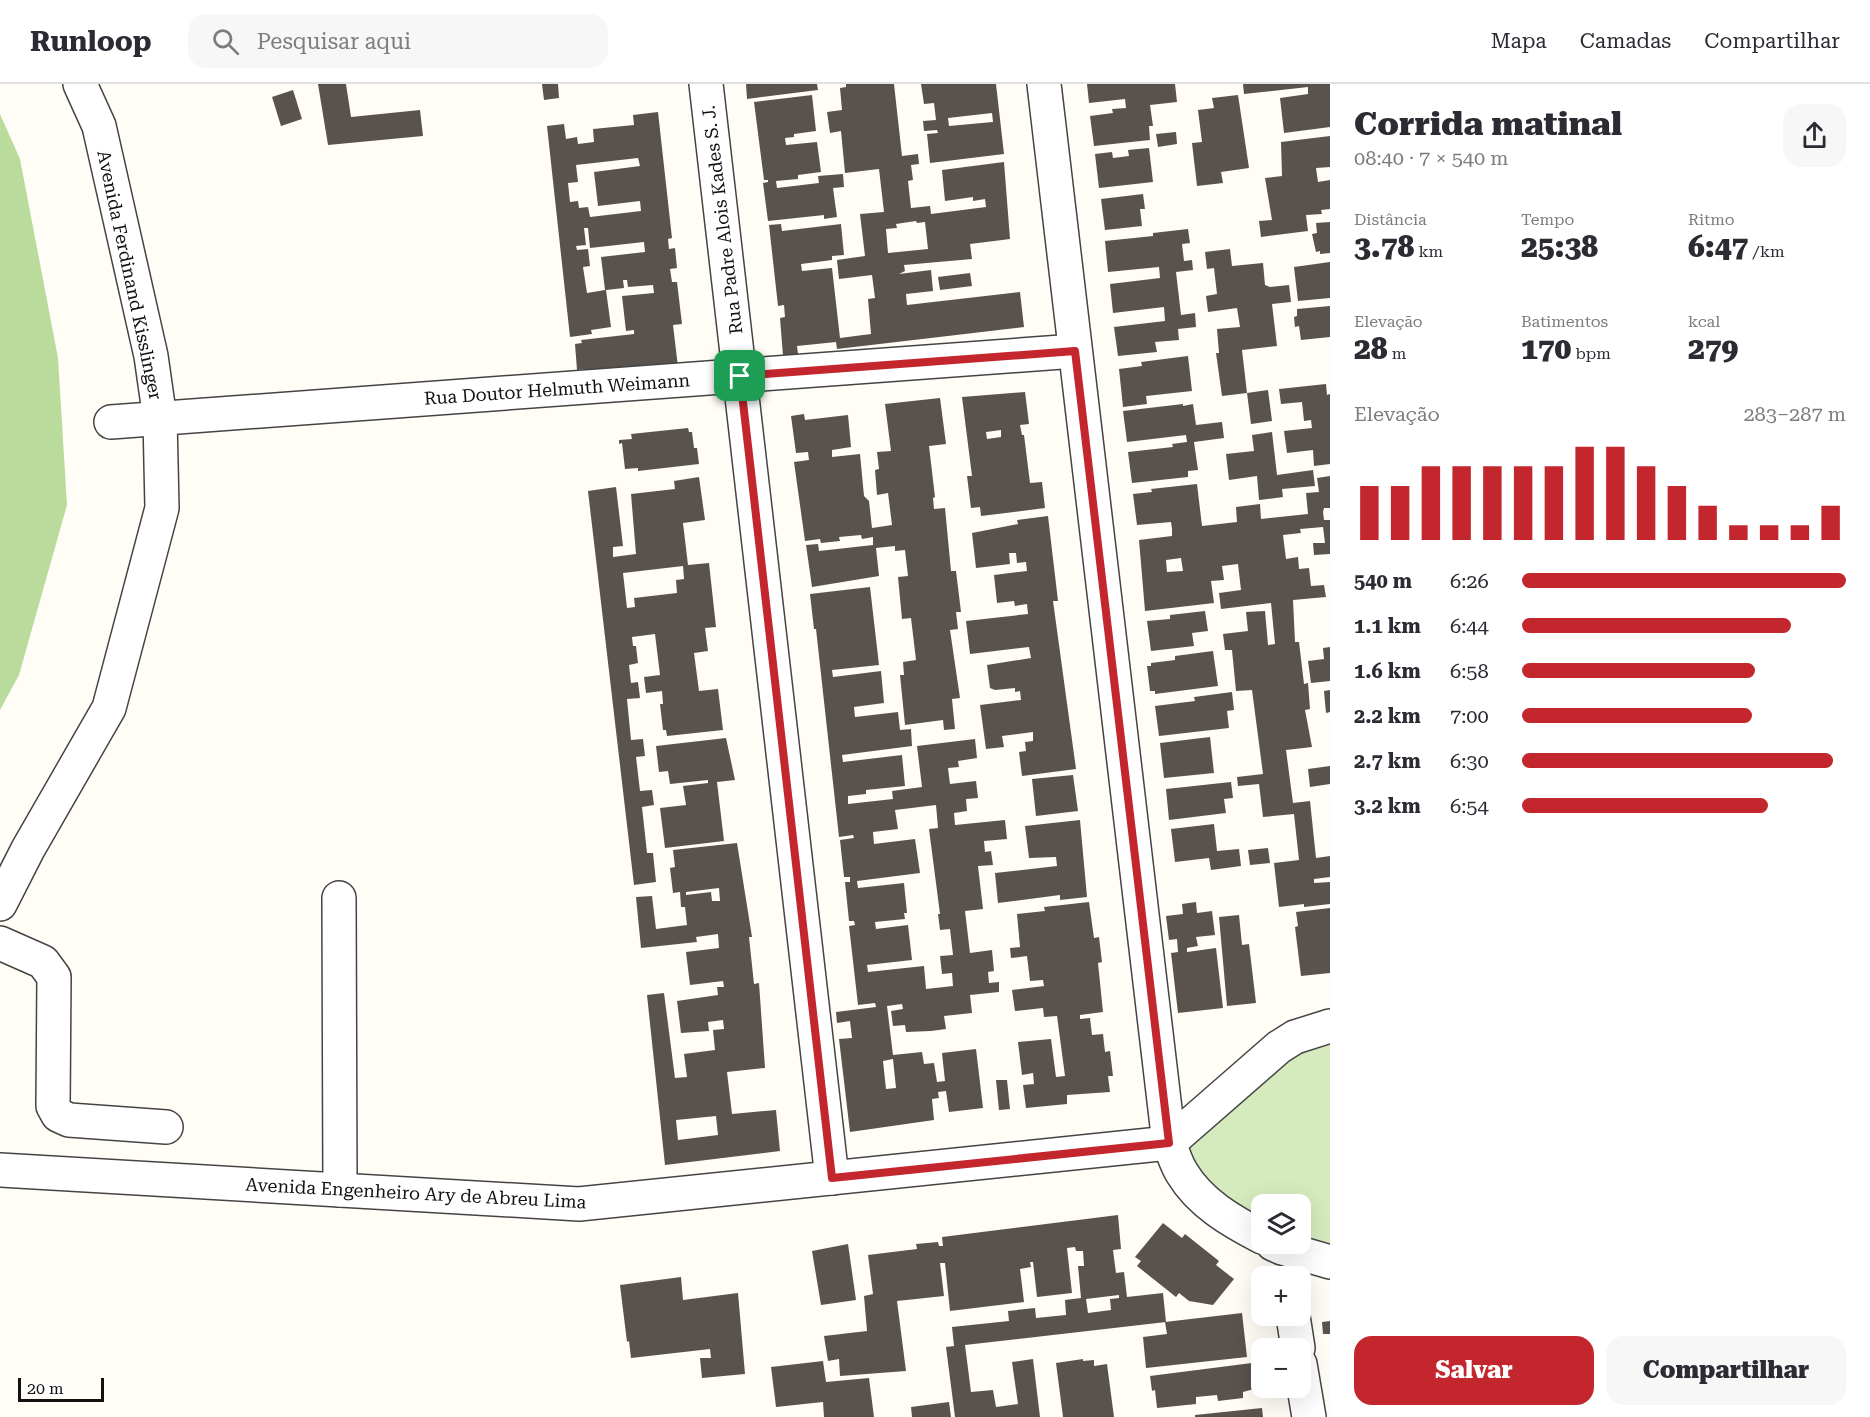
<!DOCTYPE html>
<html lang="pt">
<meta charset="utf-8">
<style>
body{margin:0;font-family:"Roboto Serif",serif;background:#f7f7f7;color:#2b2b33;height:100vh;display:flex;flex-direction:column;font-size:22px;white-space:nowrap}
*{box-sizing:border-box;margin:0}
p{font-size:20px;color:#7c7c81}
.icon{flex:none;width:33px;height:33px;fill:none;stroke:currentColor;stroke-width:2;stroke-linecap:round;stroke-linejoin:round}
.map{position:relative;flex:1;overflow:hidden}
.drawer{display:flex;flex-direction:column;background:#fff;width:540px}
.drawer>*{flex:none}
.controls{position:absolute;left:1251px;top:1110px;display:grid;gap:12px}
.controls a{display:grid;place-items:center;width:60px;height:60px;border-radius:12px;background:#fff;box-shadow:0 6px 24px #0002;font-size:30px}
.scale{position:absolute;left:18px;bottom:15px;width:86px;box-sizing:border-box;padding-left:6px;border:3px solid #111;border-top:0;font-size:16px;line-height:21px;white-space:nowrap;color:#111;-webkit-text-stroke:4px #fff;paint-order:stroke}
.pin{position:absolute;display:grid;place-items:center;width:51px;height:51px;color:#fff;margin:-26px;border-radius:12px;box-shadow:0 3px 9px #0006}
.round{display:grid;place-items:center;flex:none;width:63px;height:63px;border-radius:18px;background:#f7f7f7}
.headline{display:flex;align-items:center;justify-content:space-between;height:102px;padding:0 24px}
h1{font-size:33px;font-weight:800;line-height:45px}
.metrics{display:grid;grid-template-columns:repeat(3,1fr);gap:9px;height:102px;padding:6px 24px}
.metrics div{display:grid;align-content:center}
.metrics b{font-size:30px;font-weight:800}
.metrics small{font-size:16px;font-weight:400}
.metrics p{font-size:16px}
.chart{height:168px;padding:12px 24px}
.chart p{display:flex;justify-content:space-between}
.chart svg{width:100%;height:108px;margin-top:6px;stroke:#c4262e;stroke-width:6}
.button{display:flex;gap:12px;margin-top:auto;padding:12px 24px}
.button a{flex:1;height:69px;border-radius:18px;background:#c4262e;color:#fff;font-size:24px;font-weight:800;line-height:69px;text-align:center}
.button a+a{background:#f7f7f7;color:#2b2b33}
ul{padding:0 24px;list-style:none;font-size:20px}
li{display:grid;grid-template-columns:96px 72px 1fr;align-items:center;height:45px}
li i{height:15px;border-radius:8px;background:#c4262e}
header{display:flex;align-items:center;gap:36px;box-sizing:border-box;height:84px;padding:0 30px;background:#fff;border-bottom:2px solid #e1e1e2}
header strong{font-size:28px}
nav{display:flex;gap:33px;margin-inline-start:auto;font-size:21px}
.search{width:420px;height:54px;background:#f7f7f7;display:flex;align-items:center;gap:15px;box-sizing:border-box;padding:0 21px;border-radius:18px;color:#7c7c81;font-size:22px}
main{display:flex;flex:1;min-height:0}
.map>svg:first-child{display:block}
</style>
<header>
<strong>Runloop</strong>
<div class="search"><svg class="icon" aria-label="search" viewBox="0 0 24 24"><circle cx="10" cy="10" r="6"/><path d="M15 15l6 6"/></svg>Pesquisar aqui</div>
<nav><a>Mapa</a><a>Camadas</a><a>Compartilhar</a></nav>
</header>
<main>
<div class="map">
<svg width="1330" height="1333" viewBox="0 0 1330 1333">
<rect width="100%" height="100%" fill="#fffdf5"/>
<!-- green -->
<path fill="#d5ebbd" d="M1330,944V1165L1301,1153L1300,1120H1262L1261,1137L1224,1121L1179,1059Z"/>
<!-- forest -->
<path fill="#b9dc9c" d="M0,30L20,75L58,274L67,421L19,591L0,626Z"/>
<!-- building -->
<g fill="#5a524d" fill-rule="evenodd">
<path d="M318,0H346L351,33L420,26L423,52L328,61Z"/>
<path d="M542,0H558L559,14L544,16Z"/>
<path d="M746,0H817L818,6L747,15Z"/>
<path d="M846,0H894L902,72L918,70L919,80L911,81L913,96L908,97L911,124L930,122L931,130L986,123L985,115L973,117V113L945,117L942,86L1004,78L1010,155L970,160L972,175L904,181L905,187L899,190L931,186L933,207L906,210L907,221L1020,208L1024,243L837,265L836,258L797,262L798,270L783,272L780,234L785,233L784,221L778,222L769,141L781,140L782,147L841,140L844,171L832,172V176L801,180L802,187L832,184L840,254L871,250L868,215L875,214L872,191L839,195L837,176L865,172L860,130L884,128L879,85L845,89L841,47L830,49L827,28L842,26L840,4L846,3ZM916,137L917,139L925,138L928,165L888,169L886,145L897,144L896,140Z"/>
<path d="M921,0H996L1004,70L930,79L927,50L938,49L937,46L924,47L923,37L936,36L934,19L924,20ZM992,29L993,38L949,42L948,34Z"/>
<path d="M1087,0H1175L1177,18L1150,21L1153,42H1149L1150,56L1094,62L1090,32L1113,29L1112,25L1126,24L1125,15L1089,19Z"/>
<path d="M1243,0H1330V43L1284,49L1280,14L1308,10V3L1244,10Z"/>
<path d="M293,6L302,35L281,42L272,13Z"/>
<path d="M812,11L816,47L794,50V53L785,54L786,61L817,58L821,88L798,91V95L776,97L777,104L819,99L818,92L843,90L844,103L833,104L837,133L824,135V131L768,137L763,99L768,98V96H764L754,18Z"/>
<path d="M1238,11L1249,84L1221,88L1223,99L1197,102L1192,59L1202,58L1198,26L1214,24L1212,14Z"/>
<path d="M658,28L672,154L668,155L669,165L675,164L677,184L670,185L672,198H677L682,240L673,241L678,283L624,289L623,283L585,288V285L577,286L575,260L582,259L581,256L634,250V246L626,247L622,212L654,209L653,201L628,203L627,196H623L624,204L606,206L611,243L591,246L592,250L570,253L547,42L564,40L566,55L577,53L578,60L594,58L593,45L634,41L633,31ZM638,74L640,82L594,88L598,122L640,117L641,127L590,133L588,123L579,124L578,117L570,118L568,99L578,98L576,81ZM584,144H588L590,164L644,158L645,168L601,173L605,206L587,209L583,183L590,182L588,165L577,166L576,162L586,161Z"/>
<path d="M1176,48L1177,60L1158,63L1156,50Z"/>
<path d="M1330,52V83L1316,84L1318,98L1330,96V125L1321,126L1322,130L1306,131L1308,147L1261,153L1259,137L1272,136L1265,94L1282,92L1281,58Z"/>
<path d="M1149,64L1153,98L1099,104L1095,70L1112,68L1113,74L1129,72L1128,66Z"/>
<path d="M1143,110L1145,125H1140L1142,142L1105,146L1101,115Z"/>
<path d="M1330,138V169L1320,170V167L1316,168L1312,150L1317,149L1316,139Z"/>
<path d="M1188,145L1190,159L1182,160L1184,177L1192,176L1193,186L1176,188L1181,231L1195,229L1196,243L1178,245L1179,256L1155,258L1157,268L1118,272L1114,243L1165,237L1164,223L1113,229L1110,200L1160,194L1159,183L1108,188L1105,157L1153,152V149Z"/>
<path d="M1230,165L1232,182L1263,179L1265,201L1270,203L1289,201L1291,218L1272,220L1277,262L1242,266L1247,309L1268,306L1272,337L1251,340L1247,309L1222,312L1216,269H1219L1217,245L1240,243L1237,224L1208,228L1206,212L1217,210L1214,184L1207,185L1205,168Z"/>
<path d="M1330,178V214L1298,217L1294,183Z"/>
<path d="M970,189L972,202L940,206L938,193Z"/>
<path d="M1330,222V253L1301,256L1299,242L1295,243L1294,233L1297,232V225Z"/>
<path d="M1188,272L1192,307L1146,312L1147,320L1123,323L1119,285L1142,282L1141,278Z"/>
<path d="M1326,300L1327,311L1330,310V380L1314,382L1313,366L1287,369L1284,347L1312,344L1311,336L1304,337L1302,318L1281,320L1279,305Z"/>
<path d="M1025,308L1029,340L1020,341L1022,351H1024L1030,399L1042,398L1045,424L981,432L980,423L971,424L967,392H972L962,313ZM1001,346V353L987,355L986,348Z"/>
<path d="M940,314L946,360L929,362L935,413L933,414L934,425L945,424L951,487H956L961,528H956L958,545L950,546L960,614L952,615L955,645L944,646L943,636L905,641L900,591H904L903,578L916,576L911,534L902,535L898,493L908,492L905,466L895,467V462L876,464L879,492L812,503L806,461L818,460L819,467L873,461V453L862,455L861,451L839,453L840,457L821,459L820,455L805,457L794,378L809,376L808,368L796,369L791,332L804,330L805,336L848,331L851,363L832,366V373L860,370L864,412L869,417L872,444L892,441L888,409L877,411L875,386L879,385L877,368L891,367L885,320Z"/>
<path d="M1183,320V322L1193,320L1196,341L1222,338L1224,354L1194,358L1198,386L1188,387V393L1132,399L1128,368L1173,363L1172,360L1187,358L1186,351L1127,358L1123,327Z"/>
<path d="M688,344L689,348H692L694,364H697L699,380L638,387V384L625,385L622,359L619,360V356L632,355L631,350Z"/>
<path d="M1272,348L1277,391L1313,386L1315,402L1282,405L1283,413L1259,416L1257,392L1229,396L1226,370L1254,367L1252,351Z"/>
<path d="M1330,392V424H1324L1323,428L1324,436H1330V470L1314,471L1313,459H1325L1323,443L1300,445L1301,449L1283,451L1286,475L1298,473L1299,485L1309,484L1311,502L1324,501L1326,513L1293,516L1295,558H1299L1304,600L1308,599L1310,625L1305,626L1312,663L1286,666L1293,719L1310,717L1316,774L1330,772V793L1314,795V799L1330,798V820L1304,823V820L1279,823L1274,779L1299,776L1294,730L1263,733L1259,700L1238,702L1237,693L1263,690L1252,606L1236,607L1232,566H1225L1223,550L1248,547L1246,528L1265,527L1268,561L1275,560L1271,519L1221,525L1219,509L1241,506L1238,480L1222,482L1224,496L1211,497L1214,519L1145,527L1139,456L1172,452V445L1171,438L1137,441L1133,410L1152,408L1151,405L1197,400L1202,442L1237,438L1236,423L1260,420L1261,435L1308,430L1306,409L1319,408L1317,394ZM1181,474L1183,487L1167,488L1166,476Z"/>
<path d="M699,393L705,436L683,439L688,481L709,479L716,543L705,544L708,567L694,569L699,607L718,605L723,646L667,652L666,646H663L660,620H663L662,607L646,609L644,593L660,591L655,550L632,553L633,562H636L638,579L629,581L631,599L638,598L640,614L627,615L631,656L643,655L645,672L636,673L640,707L652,706L654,721L642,723L647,769H653L656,798L634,801L588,407L616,403L623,462L613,463V473L636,470L631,410L675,405L674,397ZM683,482L684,495L676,496L677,509L634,514L635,523L627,524L623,489Z"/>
<path d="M1048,432L1058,517H1053L1076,685L1022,692L1019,668L1026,667L1025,658L1033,657V648L1002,652L1004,663L986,665L980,621L1021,616L1020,607L1015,608V604L995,606L990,604L987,581L1031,574L1029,563L970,570L966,537L1028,530L1027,520L1015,522L1014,517L997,519L994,491L1027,487L1026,478L1017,479L1016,469H1009L1010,480L976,484L972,449L1018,440L1017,436Z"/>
<path d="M870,503L879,581L832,586L833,593L881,587L884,619L854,623L855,633L898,628L900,646L911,645L912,662L842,671L843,678L902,671L905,702L866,706V710L848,712V720L893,715L892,707L922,703L917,662L975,655L977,674L958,677L959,683L948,684L950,700L976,697L978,714L966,715L967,727L954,729L955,741L1005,736L1007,755L984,757L985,768L991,767L993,781L978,782L983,825L965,827L970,869L992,866L994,887L988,888L989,899L999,898V908L970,911L972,929L944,932L946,945L931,947L906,948L905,941L893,942L891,927L903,925L902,920L887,922L893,971L922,968L924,980L934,979L937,998L945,997L942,969L976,965L983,1024L949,1028L946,1007L938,1008L939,1014L932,1015L934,1036L850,1048L839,955L852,954L850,937L837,939L836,928L876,923L875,919L858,921L849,842L855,841L854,837H849L845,798H850V793H844L840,756L854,754L853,751L839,753L816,545H814L810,510ZM936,721L938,744L929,745L940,830H938L940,846L950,845L953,871L940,872L942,890L952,889L953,902L926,905L924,882L868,888L867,881L912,876L908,841L876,845L875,838L905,835L904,829H907L904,799L858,804L857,797L920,789L915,755L874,760L873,748L898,745L895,726ZM893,975L896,1004L886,1005L883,977Z"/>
<path d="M1205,527L1208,547L1192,549L1194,562L1151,567L1147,537L1170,535V531Z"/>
<path d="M1330,563V597L1311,599L1308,577L1324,575L1323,564Z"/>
<path d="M1213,567L1218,602L1155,610V607H1150L1147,582H1151V579L1175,576V572Z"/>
<path d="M1330,606V628L1326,629L1324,607Z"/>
<path d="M1232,608L1234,626L1227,627L1229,644L1159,652L1155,622L1195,617L1194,613Z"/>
<path d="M1210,653L1214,689L1164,694L1160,659Z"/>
<path d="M726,654L735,696L717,698L724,757L665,764L660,724L686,721L683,702L708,699V696L670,700L668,687L659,688L656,662Z"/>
<path d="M1330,682V700L1310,703L1308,685Z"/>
<path d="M1073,691L1078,727L1036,732L1032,695Z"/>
<path d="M1231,698L1233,714L1224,715L1226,729L1169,736L1166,705Z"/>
<path d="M1080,736L1087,813L1060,816V811L998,819L995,789L1057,782L1056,773L1029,774L1025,742Z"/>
<path d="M1214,740L1217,767L1239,765L1241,782L1211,786L1209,774L1175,778L1171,745Z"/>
<path d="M737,759L752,853H749L754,900L759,899L765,984L727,988L732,1030L776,1026L780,1067L665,1081L647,911L664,909L675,994L687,993L684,970L715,966L713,946L724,945L723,936L708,938L709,947L681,949L677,917L718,911L717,903H724L723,897L690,901L686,868L719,864L718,850L696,853L697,858L641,864L636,813L652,812L656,845L687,841L685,823H681L680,808L673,809L670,784L675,783L673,766ZM719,804L720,817H712L711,808L686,811V808ZM716,1032L718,1051L678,1056L676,1036Z"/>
<path d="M1268,764L1270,779L1250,781L1248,766Z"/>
<path d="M1089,818L1094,854L1099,853L1102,878L1098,879L1103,928L1080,931V935L1090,934L1092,951L1103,950L1105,968L1110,967L1113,992H1108L1110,1008L1067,1011V1020L1026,1024L1023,1001L1034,1000L1033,989L1022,991L1018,958L1051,955L1056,993L1065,992L1057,932L1044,933L1043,924L1015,927L1012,906L1044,902L1043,896L1030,897L1027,872L1011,874L1010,864L1020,863L1017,830L1045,827L1044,823Z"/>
<path d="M1196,818L1197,829L1212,827L1215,851L1196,853L1198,862L1187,864V868L1216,864L1223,924L1178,929L1171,869L1178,868L1177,855L1169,856L1166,832L1183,830L1182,820Z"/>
<path d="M1330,824V889L1301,892L1295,843L1298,842L1296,828Z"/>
<path d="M1239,831L1242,861L1249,860L1256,919L1227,922L1219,833Z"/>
<path d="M996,996H1007L1010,1025L999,1026Z"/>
<path d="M1118,1131L1121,1165L1113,1166L1116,1189L1124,1188L1127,1213L1163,1209L1166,1238L965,1261L971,1308L993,1306L996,1323L1018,1320L1012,1278L1033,1275L1040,1333H955L946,1263L954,1262L952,1243L1009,1237L1008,1227L1035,1224L1036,1234L1066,1231L1065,1216L1081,1214L1078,1182H1084L1083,1167H1076L1075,1163L1067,1164L1072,1209L1037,1213L1033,1178H1030L1031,1183L1020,1185L1024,1218L950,1227L945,1179H940L944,1212L897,1217L906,1287L840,1292L839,1275L828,1277L824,1252L867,1247L864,1212L873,1210L868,1171L917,1165L916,1160L938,1158L939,1162H943L942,1153ZM1119,1211V1214L1110,1215L1111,1226L1088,1229L1086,1215Z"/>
<path d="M1163,1139L1182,1154L1185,1150L1219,1177L1216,1181L1234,1195L1213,1221L1189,1217L1179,1209L1176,1213L1137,1182L1141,1177L1135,1173Z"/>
<path d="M848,1160L856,1216L821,1221L812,1167Z"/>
<path d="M681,1193L683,1216L738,1209L745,1290L702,1294L700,1274H711L710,1265L631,1274L629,1257L627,1258L620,1201Z"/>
<path d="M1242,1229L1247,1273L1146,1284L1143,1253L1167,1250L1165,1238Z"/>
<path d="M1330,1237V1250H1323L1322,1238Z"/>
<path d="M1083,1275V1277L1094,1276V1282L1107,1280L1114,1333H1063L1056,1279Z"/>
<path d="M823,1277L826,1298L869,1294L874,1333H824L823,1318L776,1323L771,1283Z"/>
<path d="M1252,1279L1255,1280L1256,1291L1252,1293L1254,1305L1243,1308V1314L1218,1317L1217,1311L1196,1313V1320L1157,1324L1155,1306L1152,1307L1150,1292Z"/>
<path d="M949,1318L951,1333H912L911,1323Z"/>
<path d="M1262,1324L1263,1333H1195V1331Z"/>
</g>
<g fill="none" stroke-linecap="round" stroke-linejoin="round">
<defs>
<g id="minor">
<path d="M706,0L832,1094"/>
<path d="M1044,0L1169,1059C1173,1068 1176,1080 1182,1089C1200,1119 1231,1137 1262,1153"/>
<path d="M111,338L1075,267"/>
<path d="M339,814L340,1106"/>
<path d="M0,820L28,765L109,624L162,424L160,335L151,272L99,42L80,0"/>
<path d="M0,859L43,878L54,893L53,1022L58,1031L69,1036L166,1043"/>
<path d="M0,1086L579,1120L1169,1059L1279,963L1295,953L1330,942"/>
<path d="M1273,1160L1282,1164L1330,1178"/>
<path d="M1293,1232L1298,1264"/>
<path d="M1300,1280L1309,1333"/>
</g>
</defs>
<!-- minor casing -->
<use href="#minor" stroke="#444" stroke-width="36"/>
<!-- minor -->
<use href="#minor" stroke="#fff" stroke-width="33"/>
</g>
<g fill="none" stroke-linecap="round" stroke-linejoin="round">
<defs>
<path id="route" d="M1075,267L1169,1059L832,1094L740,292Z"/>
</defs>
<!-- route casing -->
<use href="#route" stroke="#fff" stroke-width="12"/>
<!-- route -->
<use href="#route" stroke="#c4262e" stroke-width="8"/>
</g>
<g text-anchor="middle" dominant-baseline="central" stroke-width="6" stroke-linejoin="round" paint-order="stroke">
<!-- street labels -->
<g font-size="18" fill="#111" stroke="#fff">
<text transform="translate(722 136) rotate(-97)">Rua Padre Alois Kades S. J.</text>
<text transform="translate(130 191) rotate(78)">Avenida Ferdinand Kisslinger</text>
<text transform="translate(557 305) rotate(-4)">Rua Doutor Helmuth Weimann</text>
<text transform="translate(416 1109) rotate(3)">Avenida Engenheiro Ary de Abreu Lima</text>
</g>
</g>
</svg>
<div class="controls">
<a><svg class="icon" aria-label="layers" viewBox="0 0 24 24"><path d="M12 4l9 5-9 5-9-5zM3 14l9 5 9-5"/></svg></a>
<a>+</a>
<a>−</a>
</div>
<div class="scale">20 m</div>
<div class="pin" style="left:740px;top:292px;background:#1e9e55"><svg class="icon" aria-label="arrive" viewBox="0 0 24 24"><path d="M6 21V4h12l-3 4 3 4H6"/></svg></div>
</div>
<section class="drawer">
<div class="headline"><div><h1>Corrida matinal</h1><p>08:40 · 7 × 540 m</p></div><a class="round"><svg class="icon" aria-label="share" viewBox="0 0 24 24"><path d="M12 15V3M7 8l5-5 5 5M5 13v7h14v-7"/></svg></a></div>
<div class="metrics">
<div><p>Distância</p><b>3.78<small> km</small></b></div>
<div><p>Tempo</p><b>25:38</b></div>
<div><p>Ritmo</p><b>6:47<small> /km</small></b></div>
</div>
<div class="metrics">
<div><p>Elevação</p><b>28<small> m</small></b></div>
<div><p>Batimentos</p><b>170<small> bpm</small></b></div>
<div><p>kcal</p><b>279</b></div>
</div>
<div class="chart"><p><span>Elevação</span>283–287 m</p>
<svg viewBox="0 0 160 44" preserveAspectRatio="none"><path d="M5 44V22M15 44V22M25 44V14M35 44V14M45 44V14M55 44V14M65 44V14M75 44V6M85 44V6M95 44V14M105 44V22M115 44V30M125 44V38M135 44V38M145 44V38M155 44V30"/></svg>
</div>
<ul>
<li><b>540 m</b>6:26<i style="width:100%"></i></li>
<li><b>1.1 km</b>6:44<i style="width:83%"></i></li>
<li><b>1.6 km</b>6:58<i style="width:72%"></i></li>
<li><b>2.2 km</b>7:00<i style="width:71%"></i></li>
<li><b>2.7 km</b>6:30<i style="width:96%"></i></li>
<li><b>3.2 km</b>6:54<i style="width:76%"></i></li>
</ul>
<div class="button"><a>Salvar</a><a>Compartilhar</a></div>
</section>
</main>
